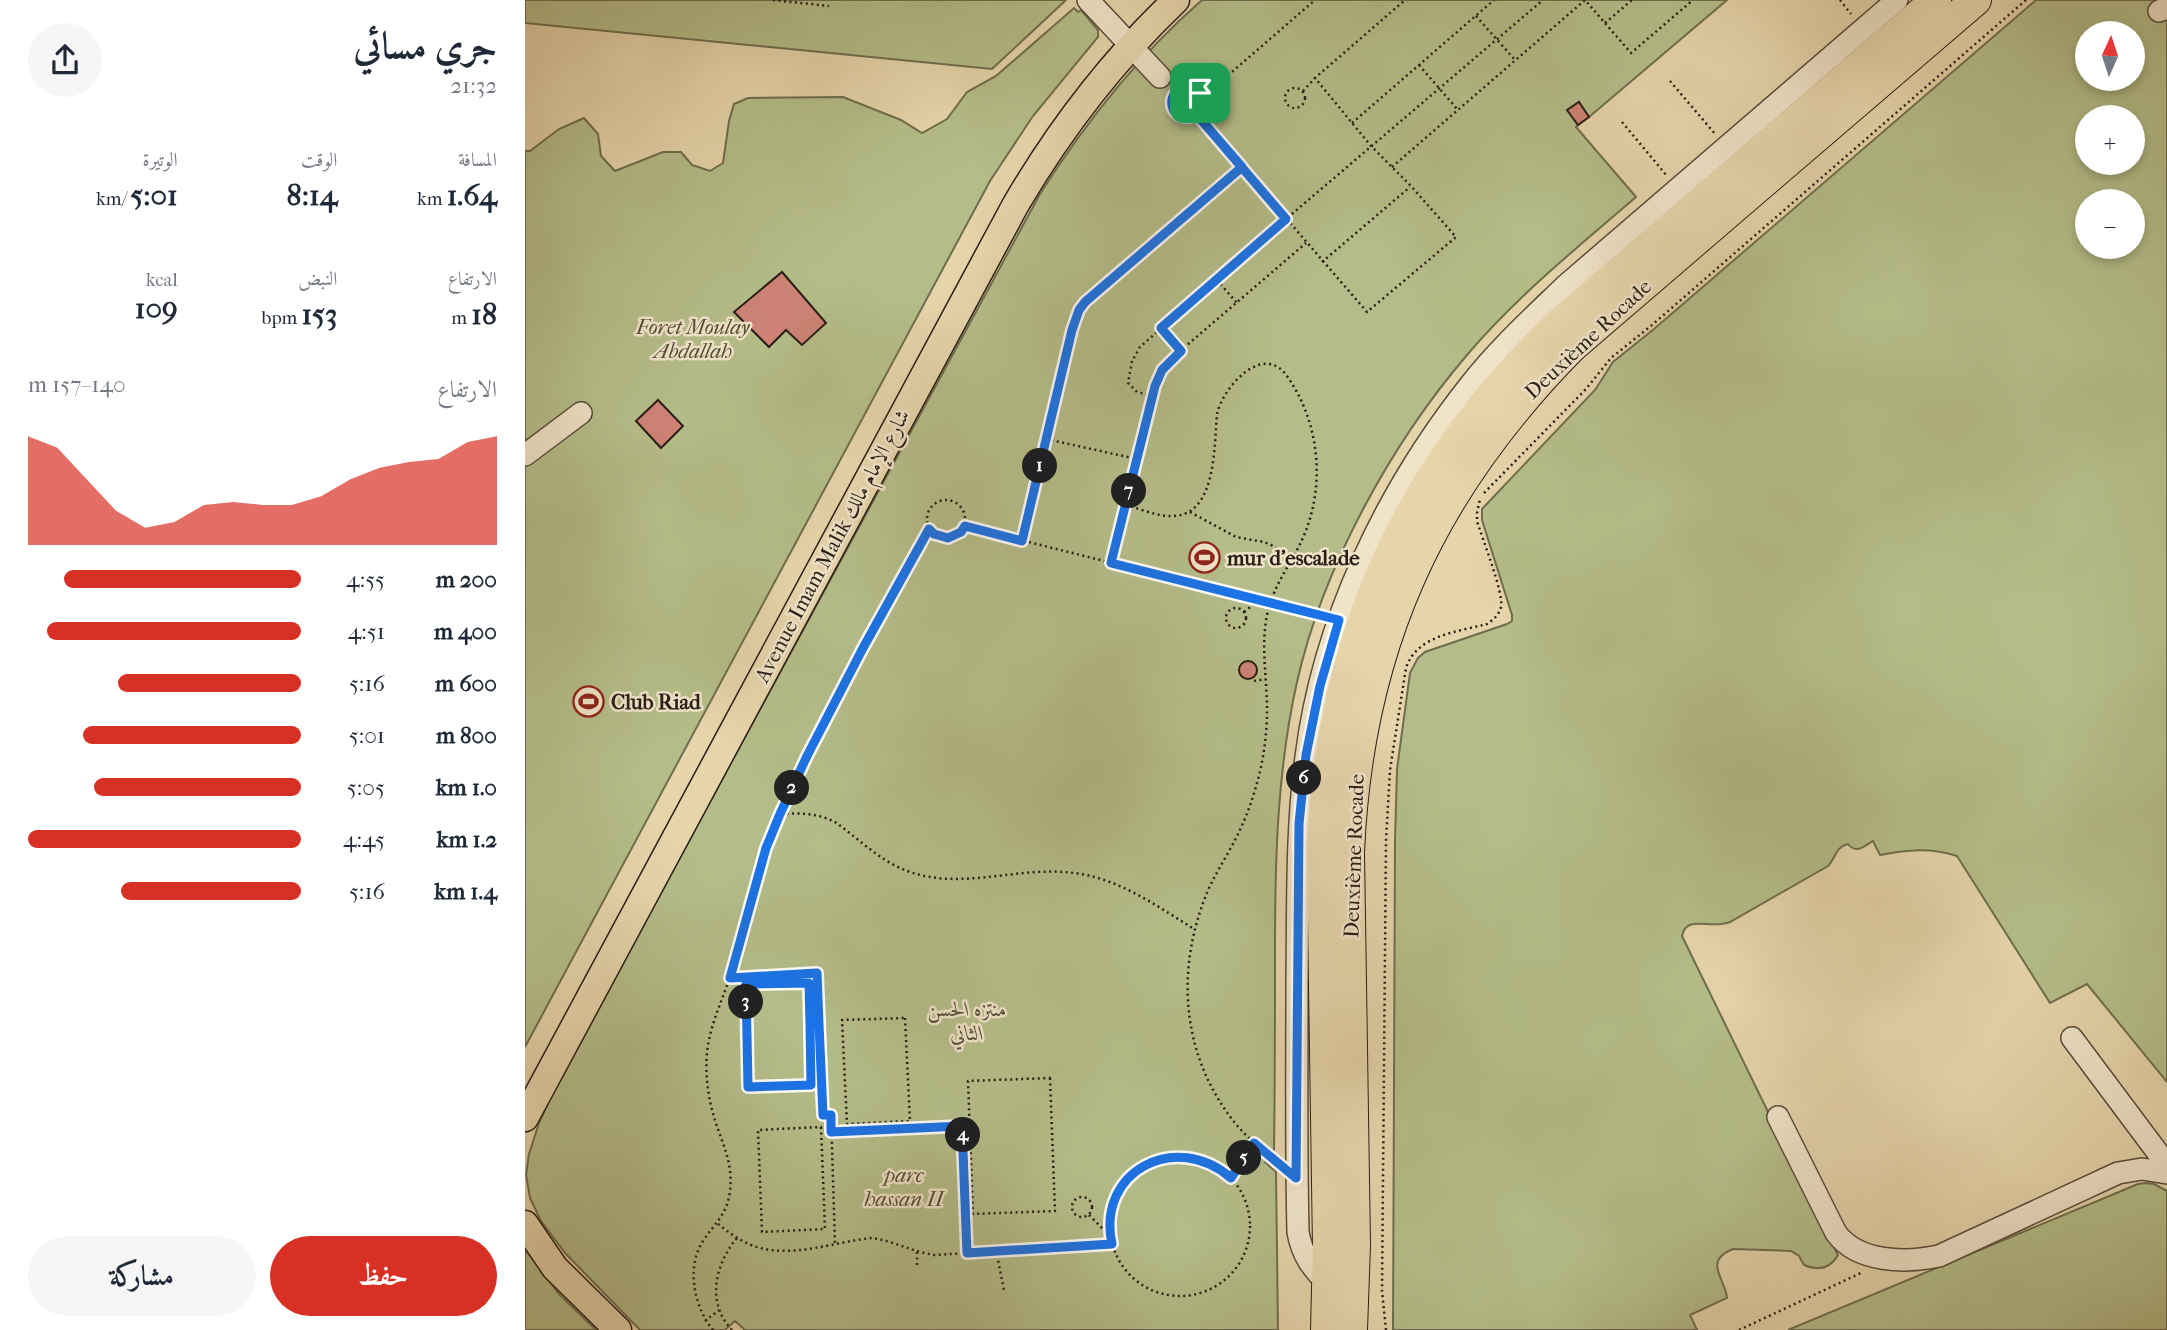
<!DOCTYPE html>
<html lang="ar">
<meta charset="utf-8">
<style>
body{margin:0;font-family:"IM FELL French Canon",Amiri,serif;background:#f6f6f7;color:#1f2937;direction:rtl;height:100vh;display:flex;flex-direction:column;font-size:26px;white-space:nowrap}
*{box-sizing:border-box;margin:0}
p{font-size:23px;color:#747a83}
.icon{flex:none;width:38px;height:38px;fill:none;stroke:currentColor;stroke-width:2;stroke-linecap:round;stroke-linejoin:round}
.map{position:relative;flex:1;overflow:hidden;direction:ltr}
.drawer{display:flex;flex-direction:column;background:#fff;width:525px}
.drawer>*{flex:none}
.needle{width:46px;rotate:3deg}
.buttons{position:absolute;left:1550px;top:21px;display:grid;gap:14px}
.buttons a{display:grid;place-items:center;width:70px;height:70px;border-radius:50%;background:#fff;box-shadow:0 4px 10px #0003;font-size:35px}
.pin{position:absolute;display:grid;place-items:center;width:60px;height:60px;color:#fff;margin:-30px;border-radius:14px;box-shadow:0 4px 10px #0006}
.km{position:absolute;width:35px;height:35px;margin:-18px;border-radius:50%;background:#222;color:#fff;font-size:19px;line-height:35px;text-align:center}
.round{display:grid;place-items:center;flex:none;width:74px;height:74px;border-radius:37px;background:#f6f6f7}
.head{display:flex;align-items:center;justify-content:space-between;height:119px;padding:0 28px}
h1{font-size:38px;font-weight:800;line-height:52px}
.metrics{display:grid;grid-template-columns:repeat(3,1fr);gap:10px;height:119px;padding:7px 28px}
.metrics div{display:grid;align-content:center}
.metrics b{font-size:30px;font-weight:800}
.metrics small{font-size:19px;font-weight:400}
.metrics p{font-size:19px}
.chart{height:196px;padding:14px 28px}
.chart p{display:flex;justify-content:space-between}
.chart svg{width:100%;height:126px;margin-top:7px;fill:#d93025;opacity:.7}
.primary-button{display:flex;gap:14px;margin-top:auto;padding:14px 28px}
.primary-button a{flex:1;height:80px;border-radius:42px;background:#d93025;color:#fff;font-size:28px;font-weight:800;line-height:80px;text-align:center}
.primary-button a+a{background:#f6f6f7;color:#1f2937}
ul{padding:0 28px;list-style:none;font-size:23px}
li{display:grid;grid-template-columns:112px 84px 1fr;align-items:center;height:52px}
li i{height:18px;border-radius:9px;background:#d93025}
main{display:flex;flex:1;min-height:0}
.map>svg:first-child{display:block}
</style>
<main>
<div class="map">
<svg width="1642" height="1330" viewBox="0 0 1642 1330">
<rect width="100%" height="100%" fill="#e6d4ab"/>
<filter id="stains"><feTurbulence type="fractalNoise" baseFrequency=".00286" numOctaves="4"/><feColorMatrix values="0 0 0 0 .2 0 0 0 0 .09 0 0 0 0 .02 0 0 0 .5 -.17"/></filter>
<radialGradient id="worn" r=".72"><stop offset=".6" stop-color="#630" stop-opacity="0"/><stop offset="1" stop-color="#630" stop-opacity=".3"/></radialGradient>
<!-- green -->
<g fill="#b4bd89" stroke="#6e6e4e" stroke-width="2" fill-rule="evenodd">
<path d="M0,0H541L467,69L0,23Z"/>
<path d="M677,0H1202L1064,117L1054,102L1043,110L1053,125L1051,127L1111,197C1053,247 992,296 942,355C866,444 798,567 772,682C752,771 750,860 750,950C750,1017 750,1083 749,1150L740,1162L751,1172L753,1330H220L210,1321L200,1330H115L41,1254L16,1221L5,1198L1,1175L4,1154L14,1123L33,1081L515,194C560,123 613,56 677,0Z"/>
<path d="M1511,0H1642V1082L1562,984L1525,1003L1432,856C1405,847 1382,850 1355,855L1348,841C1338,847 1331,854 1323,844C1310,847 1311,858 1303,866L1205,922C1185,930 1161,914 1157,936L1313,1255C1305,1269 1293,1271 1279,1265L1274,1256L1266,1251L1208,1249C1177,1261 1201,1280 1202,1298L1165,1315L1172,1330H868L870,840L872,769L885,673L893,658L900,652L982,624L987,621V615L957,520V509L1070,390L1088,362L1129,329ZM1563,33H1608V79H1563ZM1563,117H1608V163H1563ZM1563,201H1608V247H1563Z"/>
<path d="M549,8L553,12L556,10L573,30V37L508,116L465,181L0,1047V151H5L34,129L59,118L73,134L76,156L90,171L138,152H156L167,165L185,171L198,163L204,121L209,104L223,98L318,97L376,120L397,133L422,119L442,92L471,76Z"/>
<path d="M1621,1183L1629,1184L1642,1191V1330H1263L1613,1184Z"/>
<path d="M0,1249L34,1294L71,1330H0Z"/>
</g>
<!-- building -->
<g fill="#ce8376" stroke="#291e14" stroke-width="2">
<path d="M1054,102L1064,117L1053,125L1042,110Z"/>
<path d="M257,272L301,323L277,345L261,330L244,347L209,312Z"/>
<path d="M133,400L158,426L136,448L111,421Z"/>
<circle cx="723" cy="670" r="9"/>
</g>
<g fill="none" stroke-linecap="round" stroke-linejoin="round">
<defs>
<g id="minor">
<path d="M563,0L635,77"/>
<path d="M1634,11L1642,8"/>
<path d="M0,455L56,413"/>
<path d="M1547,1038L1633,1153L1641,1172"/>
<path d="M1253,1117L1311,1233C1333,1263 1381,1263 1414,1256L1593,1173L1617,1169L1642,1173"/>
<path d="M803,1284C787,1268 777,1255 773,1232C771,1149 772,1067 772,984C773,908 771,833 781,757C798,622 861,491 945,385C973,349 1007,318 1040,286L1372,0"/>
</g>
<g id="major">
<path d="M0,1118L491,204C535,129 588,60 651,0"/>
<path d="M0,1224L30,1268L93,1330"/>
</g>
<g id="highway">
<path d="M801,1330L803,1248L797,852C805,642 878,475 1029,328L1411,0"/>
<path d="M827,1330L830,1245L824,852C833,648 904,491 1048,346L1451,0"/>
</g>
</defs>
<!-- minor casing -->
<use href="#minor" stroke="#584c3a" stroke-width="24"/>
<!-- major casing -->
<use href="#major" stroke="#291e14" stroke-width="29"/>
<!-- highway casing -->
<use href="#highway" stroke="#291e14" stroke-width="32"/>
<!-- path -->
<g stroke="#291e14" stroke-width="2.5" stroke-dasharray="2 3.5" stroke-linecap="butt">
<path d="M248,0L304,6"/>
<path d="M1315,0L1326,14"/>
<path d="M951,16L990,60"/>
<path d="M1080,23L1107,0"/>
<path d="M894,65L933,110"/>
<path d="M1145,81L1191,135"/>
<circle cx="663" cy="103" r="16"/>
<circle cx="770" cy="98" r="10"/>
<path d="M778,91L790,78"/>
<path d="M678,97L790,0"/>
<path d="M672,115L842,312L931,237L886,186L846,146L790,78L880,0"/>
<path d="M1097,122L1142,176"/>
<path d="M827,123L969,0"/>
<path d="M867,167L1060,0L1106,53L1168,0"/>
<path d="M797,262L885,187"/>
<path d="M692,280L712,303"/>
<path d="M636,328L656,351"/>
<path d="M628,396L612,392L603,383L607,361L615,347L761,219L1018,0"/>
<path d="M521,439L612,459"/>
<path d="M959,493L1061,389L1086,358L1127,325L1501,0"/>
<circle cx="421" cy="519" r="19"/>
<path d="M601,505C616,509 633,517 649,516C692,514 689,444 692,414C698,387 738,342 762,376C796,424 801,490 776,542C766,563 752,581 745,604C734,637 742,675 742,709C742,728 740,748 736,767C731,789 724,811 714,832C705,851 693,869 684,888C650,967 655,1054 710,1123C722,1138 738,1150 752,1163"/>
<path d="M665,512L711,537L739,542L751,547"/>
<path d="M440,526L798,616"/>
<path d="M497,541L547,330L554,310L560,302L717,167"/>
<path d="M586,563L630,386L637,370L647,358L781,243"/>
<circle cx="711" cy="618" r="10"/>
<path d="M719,612L733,601"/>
<path d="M729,681L740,679"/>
<path d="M256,814C276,813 292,813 310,822C330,836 349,855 371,866C428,895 489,865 549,873C593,878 632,906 669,929"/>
<path d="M205,978L292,973L298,1115H306L310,1244"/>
<path d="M284,983L286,1085L223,1087L221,984Z"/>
<path d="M380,1018L385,1121L322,1124L317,1020Z"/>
<path d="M525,1078L530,1211L448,1214L443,1081Z"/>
<path d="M296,1127L300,1229L237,1232L233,1130Z"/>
<path d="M306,1132L437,1126L442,1253"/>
<circle cx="655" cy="1226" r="70"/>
<path d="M706,1178L729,1143"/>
<circle cx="557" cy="1207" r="10"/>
<path d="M564,1215L584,1235"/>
<path d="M193,1224C203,1232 214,1240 226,1245C264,1260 307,1242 347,1238C369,1241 388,1252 410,1255L587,1244"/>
<path d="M471,1250L479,1290"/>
<path d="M392,1252V1268"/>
<path d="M180,1321L194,1310"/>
<path d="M188,1330C169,1307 161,1267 178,1241C190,1223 202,1215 205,1191C208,1162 198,1146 190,1120C183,1098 180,1075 182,1052C186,1019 200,997 208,966C219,927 228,887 241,849C256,804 279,761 301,720C334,655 369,592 404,529"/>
<path d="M207,1330C181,1303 190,1264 212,1238"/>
<path d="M861,1330L857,1291L861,840L865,770L881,668C892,635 932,632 962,624C968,620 974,615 976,607C979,593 957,538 952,521V513L955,499"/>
<path d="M1214,1330L1338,1272"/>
</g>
<!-- minor -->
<use href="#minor" stroke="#efe3c8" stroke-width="21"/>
<!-- major -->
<use href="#major" stroke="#e6d4ab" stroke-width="26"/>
<!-- highway -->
<use href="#highway" stroke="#e6d4ab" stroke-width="30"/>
</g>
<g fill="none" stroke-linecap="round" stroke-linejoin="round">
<defs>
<path id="route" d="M675,93C680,101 679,108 672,115L717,167L560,302L554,310L547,330L497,541L440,526L436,532L423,538L409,534L404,529L338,648L282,756L255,814L241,848L205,978L292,973L294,1024L285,1025L284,983L221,984L223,1087L286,1085L285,1025L294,1024L298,1115H306V1132L437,1126L442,1253L587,1244C571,1171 651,1130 706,1178L729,1143L771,1178L774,824L781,755L795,686L814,620L586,563L630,386L637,370L656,351L636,328L761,219L672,115C644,127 636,88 665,87L675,93"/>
</defs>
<!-- route casing -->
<use href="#route" stroke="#fff" stroke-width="14"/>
<!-- route -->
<use href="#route" stroke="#1a73e8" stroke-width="9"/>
</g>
<!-- icons -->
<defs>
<symbol id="stadium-ring" viewBox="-11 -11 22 22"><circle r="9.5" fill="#efe3c8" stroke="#8f2418" stroke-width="1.5"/><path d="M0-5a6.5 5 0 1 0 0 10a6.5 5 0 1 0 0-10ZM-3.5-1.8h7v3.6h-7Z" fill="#8f2418"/></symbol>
</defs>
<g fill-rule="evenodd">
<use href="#stadium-ring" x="662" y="540" width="35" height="35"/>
<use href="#stadium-ring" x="46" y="684" width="35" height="35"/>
</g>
<g text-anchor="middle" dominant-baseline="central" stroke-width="5" stroke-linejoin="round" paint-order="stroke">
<!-- park labels -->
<g font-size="21" font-style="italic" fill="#534e37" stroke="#efe3c8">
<text x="168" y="327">Foret Moulay<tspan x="168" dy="24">Abdallah</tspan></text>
<text x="442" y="1009">منتزه الحسن<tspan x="442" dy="24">الثاني</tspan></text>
<text x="379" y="1175">parc<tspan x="379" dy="24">hassan II</tspan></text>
</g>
<!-- street labels -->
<g font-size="21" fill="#291e14" stroke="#efe3c8">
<text transform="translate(1063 339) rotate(-43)">Deuxième Rocade</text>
<text transform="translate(307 546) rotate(-62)">Avenue Imam Malik شارع الإمام مالك</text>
<text transform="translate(829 856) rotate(-88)">Deuxième Rocade</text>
</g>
<!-- poi labels -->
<g font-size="21" font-weight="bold" fill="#291e14" stroke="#efe3c8" text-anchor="start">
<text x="702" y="558">mur d'escalade</text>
<text x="86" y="702">Club Riad</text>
</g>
</g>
<rect width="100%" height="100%" filter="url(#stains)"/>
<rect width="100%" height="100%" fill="url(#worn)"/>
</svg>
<div class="buttons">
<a><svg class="needle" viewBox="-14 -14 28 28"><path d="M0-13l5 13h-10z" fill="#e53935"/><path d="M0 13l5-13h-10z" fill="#747a83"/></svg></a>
<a>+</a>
<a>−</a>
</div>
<div class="pin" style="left:675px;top:93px;background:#1e9e55"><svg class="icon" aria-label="arrive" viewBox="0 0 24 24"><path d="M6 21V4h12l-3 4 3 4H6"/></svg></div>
<b class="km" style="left:515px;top:466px">1</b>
<b class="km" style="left:267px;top:788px">2</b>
<b class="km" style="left:221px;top:1002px">3</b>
<b class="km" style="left:438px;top:1135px">4</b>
<b class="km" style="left:719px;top:1158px">5</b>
<b class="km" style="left:779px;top:778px">6</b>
<b class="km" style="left:604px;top:491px">7</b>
</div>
<section class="drawer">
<div class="head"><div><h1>جري مسائي</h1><p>21:32</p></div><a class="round"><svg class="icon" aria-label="share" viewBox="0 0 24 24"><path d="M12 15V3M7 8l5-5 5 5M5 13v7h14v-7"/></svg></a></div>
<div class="metrics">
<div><p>المسافة</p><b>1.64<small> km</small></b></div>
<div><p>الوقت</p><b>8:14</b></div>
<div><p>الوتيرة</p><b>5:01<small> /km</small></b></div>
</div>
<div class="metrics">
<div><p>الارتفاع</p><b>18<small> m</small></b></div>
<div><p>النبض</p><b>153<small> bpm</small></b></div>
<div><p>kcal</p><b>109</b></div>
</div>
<div class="chart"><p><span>الارتفاع</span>140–157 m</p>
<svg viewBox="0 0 160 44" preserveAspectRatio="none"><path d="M0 44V6L10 10L20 21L30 32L40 38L50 36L60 30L70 29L80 30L90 30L100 27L110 21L120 17L130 15L140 14L150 8L160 6V44z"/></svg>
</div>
<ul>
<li><b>200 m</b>4:55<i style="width:87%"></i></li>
<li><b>400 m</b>4:51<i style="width:93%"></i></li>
<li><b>600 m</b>5:16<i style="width:67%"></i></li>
<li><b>800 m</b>5:01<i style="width:80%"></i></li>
<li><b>1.0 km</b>5:05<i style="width:76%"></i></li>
<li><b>1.2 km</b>4:45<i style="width:100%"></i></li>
<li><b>1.4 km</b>5:16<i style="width:66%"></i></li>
</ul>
<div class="primary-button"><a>حفظ</a><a>مشاركة</a></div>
</section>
</main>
